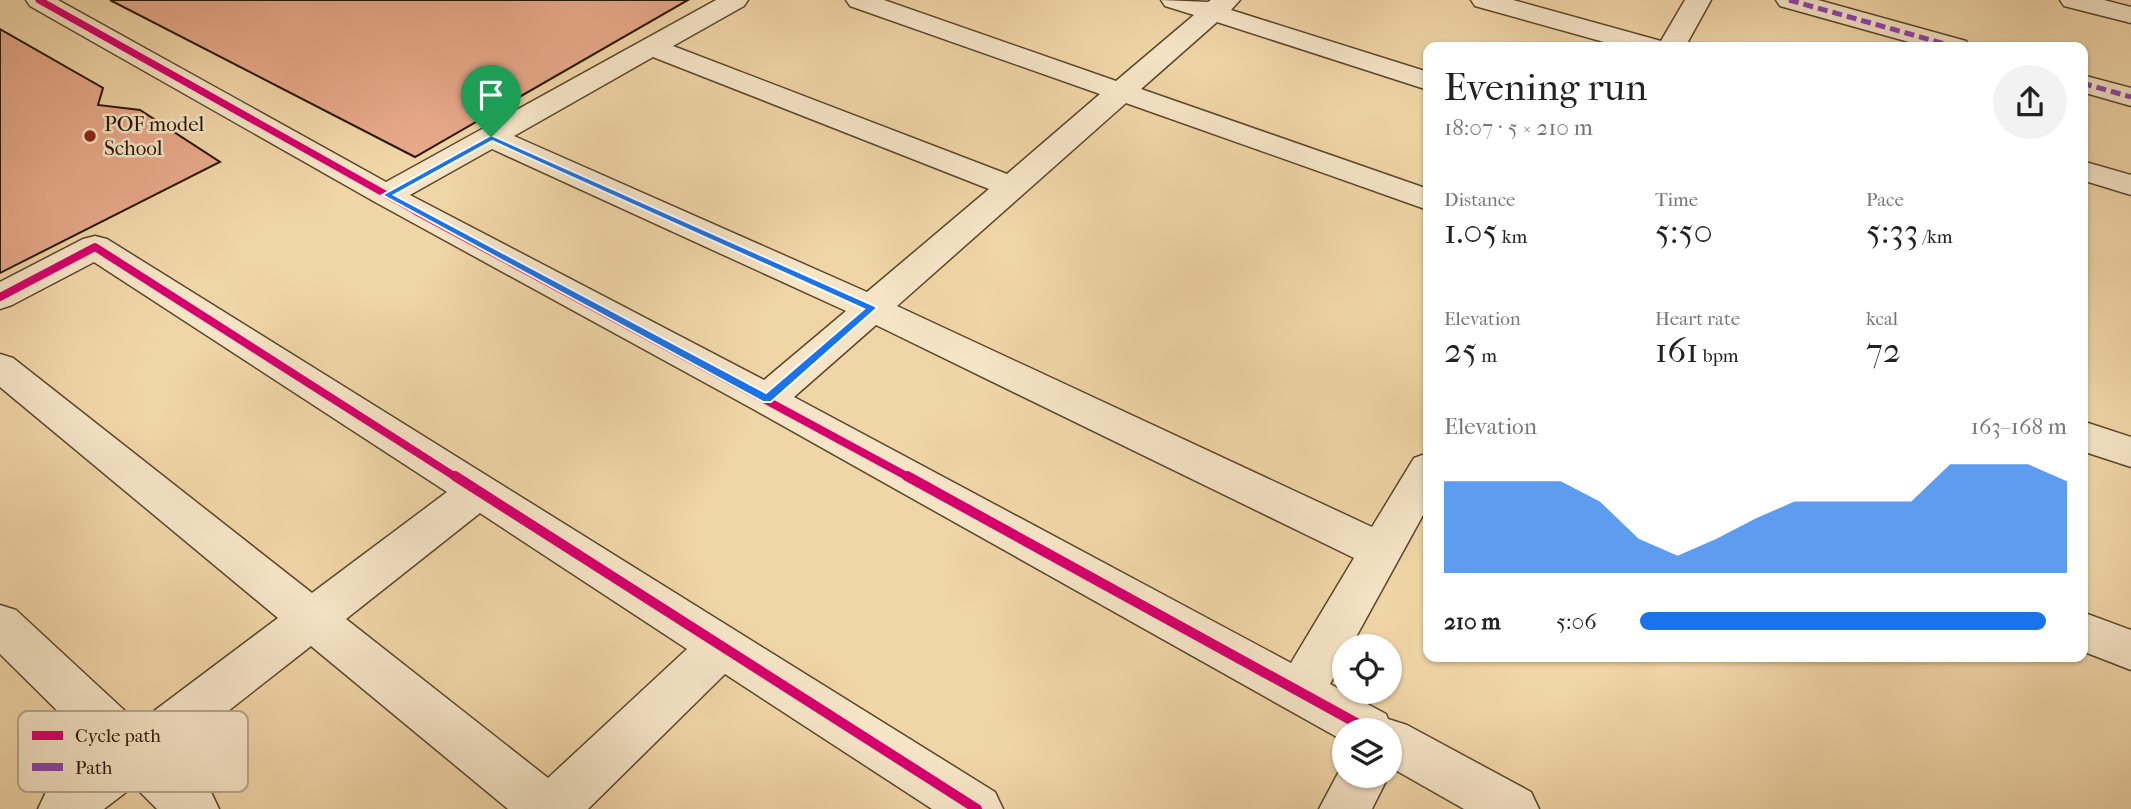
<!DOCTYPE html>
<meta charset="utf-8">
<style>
body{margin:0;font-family:"IM FELL French Canon",serif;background:#f2f2f2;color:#222;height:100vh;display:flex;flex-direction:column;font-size:26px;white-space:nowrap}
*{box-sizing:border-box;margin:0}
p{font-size:23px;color:#767676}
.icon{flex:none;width:38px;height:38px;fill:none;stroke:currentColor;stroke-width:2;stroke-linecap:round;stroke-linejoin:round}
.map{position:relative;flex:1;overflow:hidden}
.sheet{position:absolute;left:1423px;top:42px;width:665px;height:620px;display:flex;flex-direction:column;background:#fff;border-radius:14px;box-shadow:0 2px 5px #0004}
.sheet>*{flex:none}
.fabs{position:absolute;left:1332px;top:634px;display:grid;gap:14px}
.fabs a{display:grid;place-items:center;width:70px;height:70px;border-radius:50%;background:#fff;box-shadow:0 2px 5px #0004;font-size:35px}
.pin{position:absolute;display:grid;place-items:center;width:60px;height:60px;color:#fff;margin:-72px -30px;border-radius:50% 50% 50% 0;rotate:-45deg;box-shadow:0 0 7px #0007}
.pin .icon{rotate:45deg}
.round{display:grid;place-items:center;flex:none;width:74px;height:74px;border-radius:37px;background:#f2f2f2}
.overview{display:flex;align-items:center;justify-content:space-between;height:119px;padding:0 21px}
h1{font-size:38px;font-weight:600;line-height:52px}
.metrics{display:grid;grid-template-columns:repeat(3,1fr);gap:10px;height:119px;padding:7px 21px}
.metrics div{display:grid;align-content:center}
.metrics b{font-size:35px;font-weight:600}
.metrics small{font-size:19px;font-weight:400}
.metrics p{font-size:19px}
.chart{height:196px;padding:14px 21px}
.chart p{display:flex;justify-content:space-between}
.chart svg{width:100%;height:126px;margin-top:7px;fill:#1a73e8;opacity:.7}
ul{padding:0 21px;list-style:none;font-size:23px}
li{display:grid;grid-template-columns:112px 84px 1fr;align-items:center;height:52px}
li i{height:18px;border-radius:9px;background:#1a73e8}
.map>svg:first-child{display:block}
</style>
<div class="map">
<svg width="2131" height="809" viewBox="0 0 2131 809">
<rect width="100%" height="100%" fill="#f0d5a7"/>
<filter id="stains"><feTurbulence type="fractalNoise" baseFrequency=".00286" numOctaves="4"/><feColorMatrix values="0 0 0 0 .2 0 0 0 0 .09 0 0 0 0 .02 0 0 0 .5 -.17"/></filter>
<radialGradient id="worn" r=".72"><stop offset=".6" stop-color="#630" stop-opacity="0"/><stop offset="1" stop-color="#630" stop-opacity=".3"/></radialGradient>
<!-- building -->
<g fill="#e7a98a" stroke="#281700" stroke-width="2">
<path d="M110,0H688L415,157Z"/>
<path d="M0,29L103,88L98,105L140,110L220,162L0,273Z"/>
</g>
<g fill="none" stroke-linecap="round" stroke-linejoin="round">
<defs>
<g id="street">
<path d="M26,0H58L386,182L716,0H748L744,6L673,46L1007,174L1100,94L850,6L846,0H884L1116,81L1194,15L1165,6L1161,0L1208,2L1211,0H1240L1231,10L1428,72V90L1217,22L1141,89L1428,189V210L1126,103L897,306L1372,527L1414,458L1428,453V506L1351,646H1344V658L1330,684L1386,714L1388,719L1407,725L1531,792L1539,809H1464L1390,767V730H1344V741L753,409L375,202L30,6ZM653,57L989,189L867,292L514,136ZM492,149L846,311L764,380L410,195ZM876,325L1354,558L1291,663L794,397Z"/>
<path d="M1471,0H1513L1661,41L1685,0H1711L1685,47H1622L1475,6Z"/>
<path d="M1776,0H1818L1966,41L1970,47H1927L1780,6Z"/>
<path d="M2060,0H2104L2131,7V23L2064,6Z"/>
<path d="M2082,75L2131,88V106L2082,92Z"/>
<path d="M2082,161L2131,175V195L2082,180Z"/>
<path d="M95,236L107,239L995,792L1003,809H932L725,674L588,809H508L311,646L172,755L211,792L219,809H157L134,786L104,809H38L46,792L99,752L0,654V605L16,610L138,723L278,618L0,387V354L13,358L312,593L447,492L94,262L12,305L0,309V282L83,239ZM480,513L687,649L548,778L346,619Z"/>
<path d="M2082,421L2131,437V467L2082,451Z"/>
<path d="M2082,612L2131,630V670L2082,651Z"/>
<path d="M1344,762V775H1389L1372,809H1319Z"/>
</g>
</defs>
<!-- street casing -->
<use href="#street" stroke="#5a462a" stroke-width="3"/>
<!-- street -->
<use href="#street" fill="#f5e4c6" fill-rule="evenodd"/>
<!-- quiet -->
<g stroke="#8e44ad" stroke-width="5" stroke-dasharray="10 5" stroke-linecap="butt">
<path d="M1789,0L1956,47"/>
<path d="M2082,83L2131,97"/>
</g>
<defs>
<path id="cycleway-far2" d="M39,0L419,213"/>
<g id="cycleway-far1">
<path d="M416,211L910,478"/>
<path d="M0,297L95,247L457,478"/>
</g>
<g id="cycleway">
<path d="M455,476L977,809"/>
<path d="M907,476L1369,730"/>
</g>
</defs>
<!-- cycleway-far2 casing -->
<use href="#cycleway-far2" stroke="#f5e4c6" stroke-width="10"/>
<!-- cycleway-far1 casing -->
<use href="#cycleway-far1" stroke="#f5e4c6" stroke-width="12"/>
<!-- cycleway casing -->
<use href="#cycleway" stroke="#f5e4c6" stroke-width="15"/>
<!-- cycleway-far2 -->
<use href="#cycleway-far2" stroke="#d6006c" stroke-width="7"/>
<!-- cycleway-far1 -->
<use href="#cycleway-far1" stroke="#d6006c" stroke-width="8"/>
<!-- cycleway -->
<use href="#cycleway" stroke="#d6006c" stroke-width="10"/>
</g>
<!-- route -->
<path fill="#1a73e8" stroke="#fff" stroke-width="2" fill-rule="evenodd" d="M491,135L875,306L877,308L771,402H763L382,195ZM492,141L864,309L766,393L394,195Z"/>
<!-- markers -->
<circle fill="#8f2418" stroke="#f5e4c6" stroke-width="2.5" cx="90" cy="136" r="7"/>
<g text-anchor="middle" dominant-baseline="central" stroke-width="5" stroke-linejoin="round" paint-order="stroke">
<!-- far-poi labels -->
<g font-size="21" fill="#281700" stroke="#f5e4c6" text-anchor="start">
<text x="104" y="124">POF model<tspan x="104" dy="24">School</tspan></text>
</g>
</g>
<!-- legend -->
<rect x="18" y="711" width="230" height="81" rx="10" fill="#f5e4c6" stroke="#b8a68b" stroke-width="2"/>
<rect x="32" y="731" width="31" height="9" fill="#d6006c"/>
<rect x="32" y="763" width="31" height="8" fill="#8e44ad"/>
<g font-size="19" fill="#281700">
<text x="75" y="742">Cycle path</text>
<text x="75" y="774">Path</text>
</g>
<rect width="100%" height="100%" filter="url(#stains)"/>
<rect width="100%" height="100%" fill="url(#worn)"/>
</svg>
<div class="fabs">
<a><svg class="icon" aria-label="locate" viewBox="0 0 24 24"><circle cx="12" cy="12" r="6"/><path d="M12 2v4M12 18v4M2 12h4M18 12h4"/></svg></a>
<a><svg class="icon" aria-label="layers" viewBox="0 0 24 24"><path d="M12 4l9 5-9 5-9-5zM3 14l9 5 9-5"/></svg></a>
</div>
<div class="pin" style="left:491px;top:137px;background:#1e9e55"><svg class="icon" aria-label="arrive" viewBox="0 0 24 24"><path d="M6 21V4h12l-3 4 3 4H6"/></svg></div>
<section class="sheet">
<div class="overview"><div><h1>Evening run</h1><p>18:07 · 5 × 210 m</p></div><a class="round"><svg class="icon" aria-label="share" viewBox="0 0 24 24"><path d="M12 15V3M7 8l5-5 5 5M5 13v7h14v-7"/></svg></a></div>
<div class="metrics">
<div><p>Distance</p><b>1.05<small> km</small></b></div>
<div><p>Time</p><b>5:50</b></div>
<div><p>Pace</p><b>5:33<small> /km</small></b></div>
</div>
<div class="metrics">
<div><p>Elevation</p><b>25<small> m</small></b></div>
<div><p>Heart rate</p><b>161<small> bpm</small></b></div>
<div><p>kcal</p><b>72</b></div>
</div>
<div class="chart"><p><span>Elevation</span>163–168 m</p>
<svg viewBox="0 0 160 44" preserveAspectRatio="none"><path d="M0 44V12L10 12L20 12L30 12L40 19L50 32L60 38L70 32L80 25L90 19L100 19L110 19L120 19L130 6L140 6L150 6L160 12V44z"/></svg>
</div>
<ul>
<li><b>210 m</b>5:06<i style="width:95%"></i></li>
</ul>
</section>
</div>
